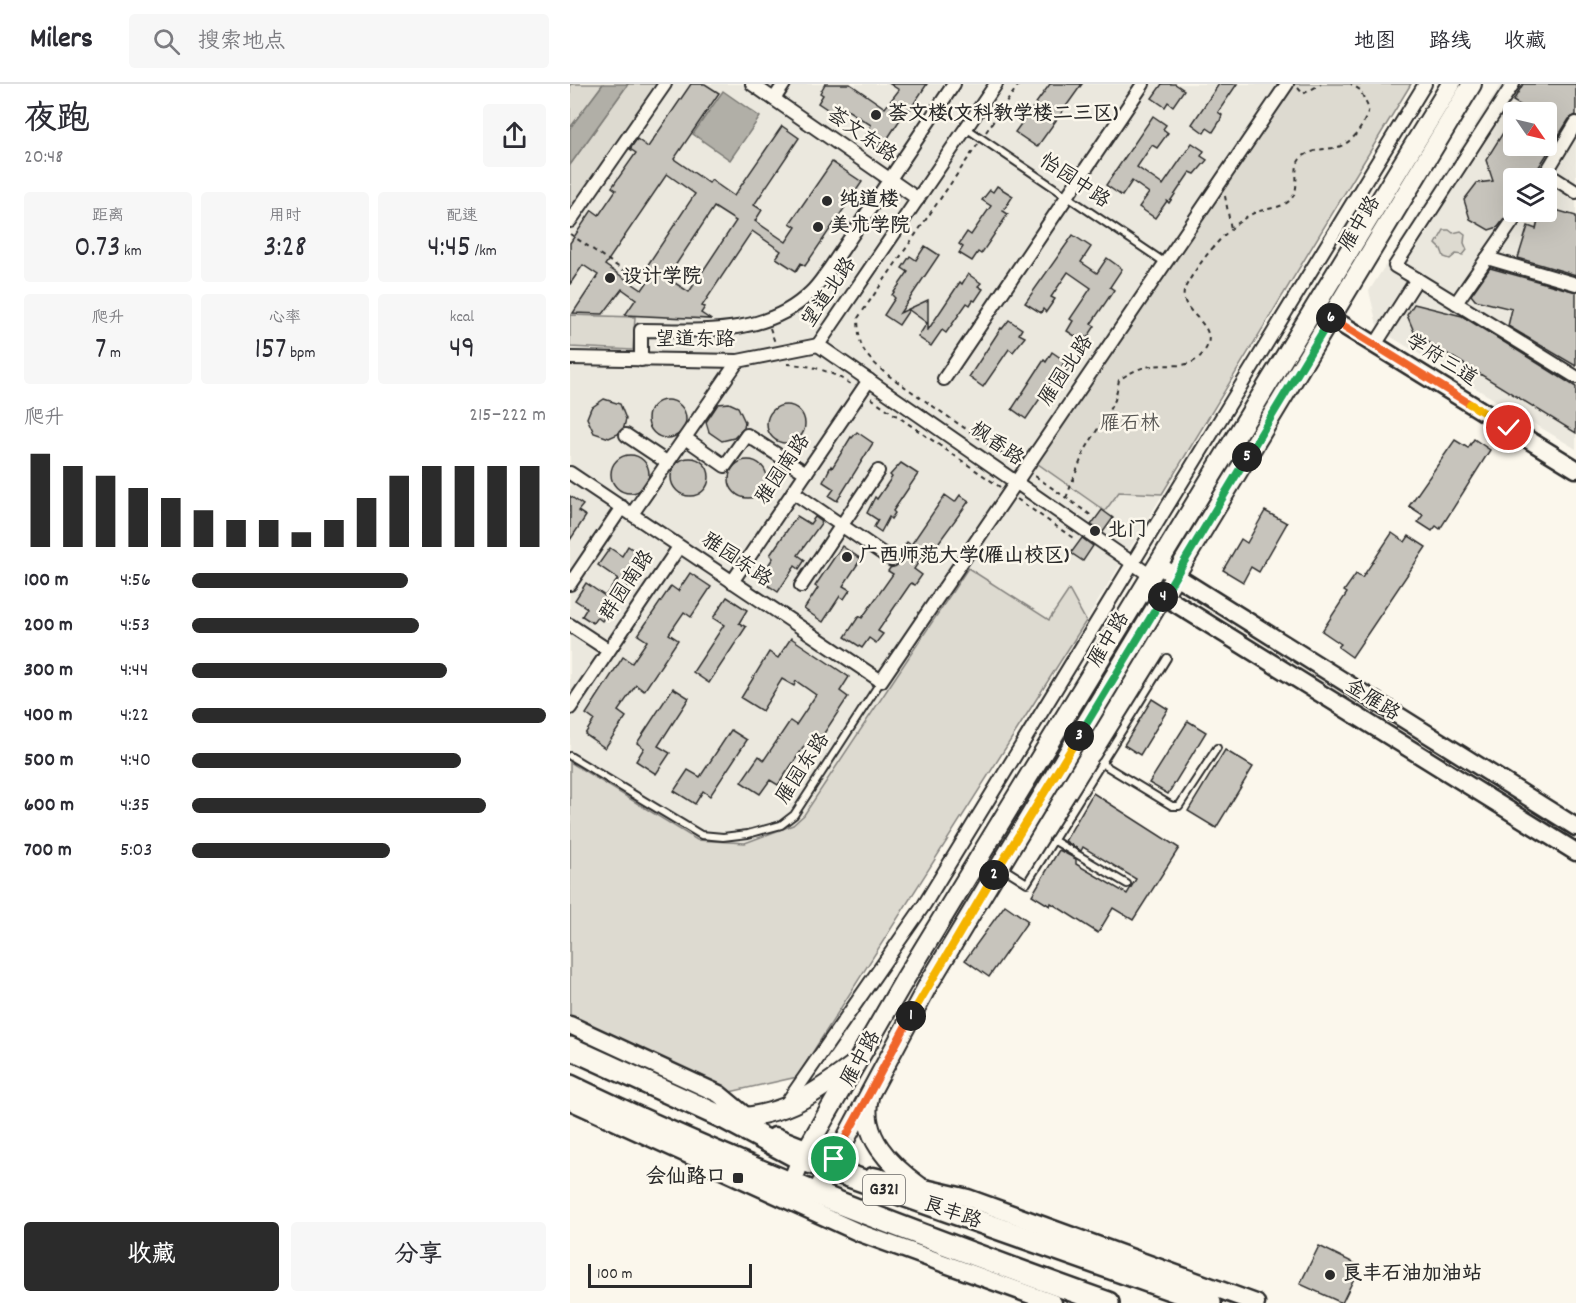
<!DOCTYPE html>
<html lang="zh">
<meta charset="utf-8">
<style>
body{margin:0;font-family:Dekko,"LXGW WenKai TC",sans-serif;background:#f7f7f7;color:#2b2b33;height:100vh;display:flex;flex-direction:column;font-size:22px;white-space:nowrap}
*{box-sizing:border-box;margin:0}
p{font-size:20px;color:#7c7c81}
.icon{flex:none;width:33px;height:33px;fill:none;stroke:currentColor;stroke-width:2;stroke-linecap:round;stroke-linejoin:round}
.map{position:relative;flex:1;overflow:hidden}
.side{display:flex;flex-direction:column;background:#fff;width:570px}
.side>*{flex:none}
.needle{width:39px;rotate:124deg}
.fabs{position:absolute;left:933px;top:18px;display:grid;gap:12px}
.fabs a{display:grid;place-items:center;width:54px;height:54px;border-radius:6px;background:#fff;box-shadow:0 6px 24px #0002;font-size:30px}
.scale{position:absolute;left:18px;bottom:15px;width:164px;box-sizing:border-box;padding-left:6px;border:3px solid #2b2b2b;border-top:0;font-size:16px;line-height:21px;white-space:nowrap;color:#2b2b2b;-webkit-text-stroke:4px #fbf7ec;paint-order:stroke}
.pin{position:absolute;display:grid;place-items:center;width:51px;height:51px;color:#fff;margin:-26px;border:3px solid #fff;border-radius:50%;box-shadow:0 2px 6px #0007}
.km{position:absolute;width:30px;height:30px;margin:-15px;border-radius:50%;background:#222;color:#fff;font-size:16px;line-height:30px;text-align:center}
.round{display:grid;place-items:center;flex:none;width:63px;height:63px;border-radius:6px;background:#f7f7f7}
.summary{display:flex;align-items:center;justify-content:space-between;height:102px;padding:0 24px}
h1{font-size:33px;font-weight:600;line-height:45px}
.stats{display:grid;grid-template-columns:repeat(3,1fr);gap:9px;height:102px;padding:6px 24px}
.stats div{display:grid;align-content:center;border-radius:6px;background:#f7f7f7;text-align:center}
.stats b{font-size:30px;font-weight:600}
.stats small{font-size:16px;font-weight:400}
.stats p{font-size:16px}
.chart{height:168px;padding:12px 24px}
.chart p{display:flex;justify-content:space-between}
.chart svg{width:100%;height:108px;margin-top:6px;stroke:#2b2b2b;stroke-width:6}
.cta{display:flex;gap:12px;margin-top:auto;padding:12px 24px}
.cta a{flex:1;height:69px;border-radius:6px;background:#2b2b2b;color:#fff;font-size:24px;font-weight:600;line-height:69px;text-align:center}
.cta a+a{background:#f7f7f7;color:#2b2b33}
ul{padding:0 24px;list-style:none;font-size:20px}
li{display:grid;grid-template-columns:96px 72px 1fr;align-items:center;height:45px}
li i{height:15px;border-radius:8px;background:#2b2b2b}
header{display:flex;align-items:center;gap:36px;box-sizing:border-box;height:84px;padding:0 30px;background:#fff;border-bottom:2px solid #e1e1e2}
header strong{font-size:28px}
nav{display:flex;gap:33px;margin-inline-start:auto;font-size:21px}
.search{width:420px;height:54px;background:#f7f7f7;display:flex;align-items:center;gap:15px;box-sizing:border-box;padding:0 21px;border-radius:6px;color:#7c7c81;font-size:22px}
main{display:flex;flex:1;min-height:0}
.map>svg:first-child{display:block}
</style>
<header>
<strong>Milers</strong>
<div class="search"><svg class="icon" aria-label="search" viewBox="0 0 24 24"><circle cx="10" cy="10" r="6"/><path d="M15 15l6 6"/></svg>搜索地点</div>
<nav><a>地图</a><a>路线</a><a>收藏</a></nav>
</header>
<main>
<section class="side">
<div class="summary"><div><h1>夜跑</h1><p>20:48</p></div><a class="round"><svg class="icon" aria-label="share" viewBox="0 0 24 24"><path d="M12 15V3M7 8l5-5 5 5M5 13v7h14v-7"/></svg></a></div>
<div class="stats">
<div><p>距离</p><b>0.73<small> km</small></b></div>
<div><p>用时</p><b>3:28</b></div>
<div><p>配速</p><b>4:45<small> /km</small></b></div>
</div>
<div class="stats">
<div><p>爬升</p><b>7<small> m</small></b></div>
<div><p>心率</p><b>157<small> bpm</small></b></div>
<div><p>kcal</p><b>49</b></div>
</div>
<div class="chart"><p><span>爬升</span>215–222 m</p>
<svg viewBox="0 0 160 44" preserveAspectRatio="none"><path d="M5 44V6M15 44V11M25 44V15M35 44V20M45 44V24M55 44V29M65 44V33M75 44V33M85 44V38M95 44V33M105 44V24M115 44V15M125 44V11M135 44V11M145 44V11M155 44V11"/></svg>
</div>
<ul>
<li><b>100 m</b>4:56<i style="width:61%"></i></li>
<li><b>200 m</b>4:53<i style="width:64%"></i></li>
<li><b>300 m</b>4:44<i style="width:72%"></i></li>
<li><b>400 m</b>4:22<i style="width:100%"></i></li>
<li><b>500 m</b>4:40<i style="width:76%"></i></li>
<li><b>600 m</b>4:35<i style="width:83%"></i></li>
<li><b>700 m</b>5:03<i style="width:56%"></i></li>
</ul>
<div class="cta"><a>收藏</a><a>分享</a></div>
</section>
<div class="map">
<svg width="1006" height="1219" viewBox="0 0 1006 1219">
<rect width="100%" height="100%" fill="#fbf7ec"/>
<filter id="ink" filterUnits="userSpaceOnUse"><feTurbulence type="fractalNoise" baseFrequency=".0167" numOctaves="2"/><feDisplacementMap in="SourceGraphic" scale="12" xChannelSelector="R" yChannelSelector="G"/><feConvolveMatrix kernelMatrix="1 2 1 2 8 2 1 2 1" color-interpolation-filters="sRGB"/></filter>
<g filter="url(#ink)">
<!-- built -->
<g fill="#ebe8de" fill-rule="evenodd">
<path d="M0,0H841L516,537L227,993L160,1008L0,937Z"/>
<path d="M931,0H1006V365L808,245L799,207ZM944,28H976V62H944ZM944,94H976V128H944Z"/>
</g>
<!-- green -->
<g fill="#dddad0" stroke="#84827e" stroke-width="1.5">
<path d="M0,0H33L0,44Z"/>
<path d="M58,0H95L0,137V81Z"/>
<path d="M717,0H841L592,410L549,408L535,427L461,375Z"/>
<path d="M874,146H879L883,149L891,147L895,150L894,159L897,166L893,171L886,170L880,175L874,173L871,165L866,160Z"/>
<path d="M0,231L65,233L63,266L0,263Z"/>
<path d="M398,484L479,536L499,506L516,537L227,993L160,1008L0,937V678L127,756L175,759L223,741L234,731Z"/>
</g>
<!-- water -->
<g fill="#b1afa7" stroke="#7b7a75" stroke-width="1.5">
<path d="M33,0H58L0,81V44Z"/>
<path d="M153,7L190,33L160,76L123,50Z"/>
</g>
<!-- building -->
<g fill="#c7c4bc" stroke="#2b2b2b" stroke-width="1.5" fill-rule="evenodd">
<path d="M121,0H135L149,9L104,75L139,99L141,96L164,112L212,42L229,54L184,121L192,126L185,137L216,158L226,143L220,139L262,78L292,98L235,182L231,179L226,187L206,174L211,167L182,147L132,222L135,223L131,229L140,235L55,231L66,215L52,205L33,230L3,229L28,191L13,181L0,200V159L22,126L29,131L46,106L42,103L66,69L60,65L67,55L78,63ZM97,90L125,110L75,185L83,190L72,206L35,181ZM144,123L166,137L119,208L97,194Z"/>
<path d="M255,0H280L315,24L329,6L320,0H357L335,33L333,31L314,60L311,57L307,65L294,56L301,41L268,20L263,29L248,19L253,11L250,9Z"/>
<path d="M480,0H512L467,63L445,48Z"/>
<path d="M592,0H605L614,6L603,22L598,18L595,23L582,14Z"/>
<path d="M649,0H667L648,28L652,31L650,37L643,48L637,44L634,49L622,40Z"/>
<path d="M953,0H1006V31L999,35L962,94H944V122L928,143L919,146L900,135L894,116L907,99L923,97L916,76L944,31V62H976V28H945L950,21L943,17Z"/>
<path d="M583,32L596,41L593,45L598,49L587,64L582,61L567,83L593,101L622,59L634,67L631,72L637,76L625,90L620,88L599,119L597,117L585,134L569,123L579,109L562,97L552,112L536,101Z"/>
<path d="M427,102L443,112L433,127L438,130L411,170L408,168L402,177L389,169L393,163L389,160L397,148L401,151L421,122L412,116L420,106L423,108Z"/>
<path d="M976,123L1006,132V191L948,174L958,142L966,145L970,128H976Z"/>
<path d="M503,151L521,163L511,178L527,189L537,174L552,185L540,203L544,206L521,240L525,242L517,254L514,252L511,256L497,247L503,237L500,235L521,204L498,188L481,213L485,215L476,228L473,225L471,229L455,219Z"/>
<path d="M355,162L369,171L330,229L358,216V246L390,198L392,200L398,190L411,199L408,202L413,205L405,217L403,216L400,221L397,219L376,249L372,246L361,262L348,253L357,239L339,226L329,241L314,231L325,214L322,211L338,188L332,184L340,172L346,176Z"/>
<path d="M920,184L1006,208V282L938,242L942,225L905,216L901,211Z"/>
<path d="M844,220L892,232L1006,303V349L845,250L837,231Z"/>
<path d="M439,236L452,245L449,250L455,253L443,268L439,265L413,303L399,293L431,244L432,245Z"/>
<path d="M482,268L495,277L492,282L498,285L486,300L482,297L456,335L442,325L474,276L476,278Z"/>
<path d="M34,315L50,320L56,335L54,343L48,350L39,354L24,349L17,334L21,324Z"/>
<circle cx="97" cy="335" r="19"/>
<path d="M159,319L168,323L175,338L174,344L164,354L152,357L139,348L136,338L148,320Z"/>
<circle cx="216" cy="340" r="19"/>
<path d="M287,348L303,359L267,417L259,412L264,405L253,398L261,382L262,384L281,353L282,354Z"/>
<path d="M904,355L920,366L870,445L866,442L862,447L848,438L853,431L839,422L885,356L898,364Z"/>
<circle cx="60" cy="390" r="19"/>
<circle cx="120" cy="393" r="19"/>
<circle cx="178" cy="395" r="19"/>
<path d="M331,379L348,390L323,427L325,429L321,435L319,433L311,448L304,443L308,436L297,429L305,413L307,415L322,393L320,391Z"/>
<path d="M375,411L385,418L390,411L399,417L358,473L354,470L344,485L352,491L345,501L341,499L308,547L313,550L306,559L299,554L292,564L275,553L289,532L292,534L323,490L318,487L320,484L329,480L328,471L337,458L341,461Z"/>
<path d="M0,412L13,421L8,427L16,432L0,456Z"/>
<path d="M532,426L543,434L533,448L521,441Z"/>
<path d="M695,427L717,439L689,488L681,483L673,498L653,486L671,455L677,459Z"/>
<path d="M227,432L240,440L245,433L252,438L228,471L235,476L229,485L225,482L208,508L189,495L203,474L200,471Z"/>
<path d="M822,449L835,458L839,452L856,463L782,573L768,563L771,560L752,547L777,509L774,507L786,490L792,494Z"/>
<path d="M512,454L523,462L513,477L501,469Z"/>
<path d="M58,462L69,470L64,476L72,482L32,537L27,533L23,539L12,532L17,524L5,516L16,499L35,512L48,495L28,481L40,464L52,472Z"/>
<path d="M272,462L291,475L273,502L280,506L274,515L270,512L253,538L234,525L248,504L245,502Z"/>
<path d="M120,489L141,503L121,533L114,528L99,550L108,556L74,607L66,601L48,627L56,633L35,664L15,650L24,636L16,630L53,573L62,579L77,557L68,551L101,502L108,507Z"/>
<path d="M157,513L177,526L169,539L176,543L139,599L123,588L154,541L143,534Z"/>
<path d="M221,554L279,593L270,607L278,613L243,666L235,661L208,701L200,696L190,710L171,698L189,672L194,676L220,637L226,641L246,611L226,597L224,602L212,595L192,627L171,614L199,568L208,574Z"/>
<path d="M103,604L119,614L88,662L100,669L86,690L66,677L74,664L67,659Z"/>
<path d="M582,615L598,625L570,671L554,661Z"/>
<path d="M618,637L636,648L598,710L579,699Z"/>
<path d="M161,646L177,656L140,712L133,707L125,720L104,707L118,686L130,693Z"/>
<path d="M655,666L683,683L646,744L618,727Z"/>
<path d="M523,709L609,764L563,836L543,824L528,849L481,819L480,822L462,811L489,766L506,775V780L557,810L566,795L513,763L511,767L495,757Z"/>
<path d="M435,821L458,837L419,893L395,876Z"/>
<path d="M749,1162L790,1182L772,1219L730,1200Z"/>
</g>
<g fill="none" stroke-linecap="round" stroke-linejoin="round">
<defs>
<g id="lane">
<path d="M396,44L594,178"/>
<path d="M0,672L131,751L153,753L178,750L211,741L224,731L311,597"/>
<path d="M531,679L602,722H609L647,664"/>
<path d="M483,756L557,800"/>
<path d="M433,784L457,799L597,574"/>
</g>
<g id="street">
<path d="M182,0L348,115"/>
<path d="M204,15L214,0"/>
<path d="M976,89L1006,39"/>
<path d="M972,94L976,89L1006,108"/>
<path d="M0,137L95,0"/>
<path d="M917,174L1006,200"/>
<path d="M847,195L825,182L943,0"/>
<path d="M886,219L949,128"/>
<path d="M248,261L581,492"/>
<path d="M248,261L426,0"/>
<path d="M805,261L847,195L1006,293"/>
<path d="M0,274L168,277L248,261"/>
<path d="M71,276V246C128,246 196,253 240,209C248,202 254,192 260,184L384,0"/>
<path d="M374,295L573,0"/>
<path d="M56,351L98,379"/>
<path d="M115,354L155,382L177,351L236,389"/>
<path d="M0,389L311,597L717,0"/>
<path d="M223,408L322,476"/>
<path d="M62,430L168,277"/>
<path d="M162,498L299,296"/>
<path d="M0,500L52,423"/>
<path d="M231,502L308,387"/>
<path d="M0,541L38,566"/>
<path d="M0,624L109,463"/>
<path d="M214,1023L354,821L855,0"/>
</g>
<g id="secondary">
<path d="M750,227L1006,385"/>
<path d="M588,481L1006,743"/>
<path d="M576,501L1006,768"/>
<path d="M0,941L149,1010L184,1039"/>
<path d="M0,1017L290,1149L483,1219"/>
<path d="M205,1052L276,1080"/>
<path d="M303,1092L398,1114L686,1219"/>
</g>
<g id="primary">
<path d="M299,1013C290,1052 320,1081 349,1102"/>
<path d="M156,1035C211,1032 238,1015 282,982"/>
<path d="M222,1098L231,1075L335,895L881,0"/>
<path d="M246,1110L358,901L902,0"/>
</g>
<g id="highway">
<path d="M0,964L156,1035L231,1075L640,1219"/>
<path d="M0,1002C174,1086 356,1154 538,1219"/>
</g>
</defs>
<!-- lane casing -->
<use href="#lane" stroke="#2b2b2b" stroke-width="10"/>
<!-- street casing -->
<use href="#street" stroke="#2b2b2b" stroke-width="16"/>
<!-- secondary casing -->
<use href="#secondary" stroke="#2b2b2b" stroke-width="21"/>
<!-- primary casing -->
<use href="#primary" stroke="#2b2b2b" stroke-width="22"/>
<!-- highway casing -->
<use href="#highway" stroke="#2b2b2b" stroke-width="26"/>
<!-- path -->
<g stroke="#2b2b2b" stroke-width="2" stroke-dasharray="4.5 4.5" stroke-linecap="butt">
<path d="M728,4L733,10L751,0"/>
<path d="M416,48L449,0"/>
<path d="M408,60L288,234C289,265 292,268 315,289L445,379"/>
<path d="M655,112L661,145"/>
<path d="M0,150L69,197"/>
<path d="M200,244L205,259"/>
<path d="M217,280C242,281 261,287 282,301"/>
<path d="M301,314L430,403"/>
<path d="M465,392L522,432"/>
<path d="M496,414L514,368L545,316L549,296C559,289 570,283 582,282C600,279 620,287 633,269C656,239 602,229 616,202C629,178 659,140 684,129C695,124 714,125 722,114C731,102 722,85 730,75C733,71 737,70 742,68C749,65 756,65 764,64C784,60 793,42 799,25L790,6L781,0"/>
<path d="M447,415L506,456"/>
</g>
<!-- lane -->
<use href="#lane" stroke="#fbf7ec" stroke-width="6"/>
<!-- street -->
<use href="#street" stroke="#fbf7ec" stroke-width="12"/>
<!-- secondary -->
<use href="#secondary" stroke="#fbf7ec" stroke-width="16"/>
<!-- primary -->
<use href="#primary" stroke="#fbf7ec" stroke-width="18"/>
<!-- highway -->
<use href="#highway" stroke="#fbf7ec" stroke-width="21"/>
</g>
</g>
<g fill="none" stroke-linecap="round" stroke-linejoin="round" filter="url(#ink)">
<defs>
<path id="split-1" d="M264,1075L341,932"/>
<path id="split-2" d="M341,932L424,791"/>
<path id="split-3" d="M424,791L509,652"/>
<path id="split-4" d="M509,652L593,513"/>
<path id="split-5" d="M593,513L677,373"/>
<path id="split-6" d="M677,373L761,234"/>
<path id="split-7" d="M761,234L900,320"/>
<path id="split-8" d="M900,320L939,344"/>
</defs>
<!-- split-1 casing -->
<use href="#split-1" stroke="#fff" stroke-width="12"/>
<!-- split-2 casing -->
<use href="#split-2" stroke="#fff" stroke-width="12"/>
<!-- split-3 casing -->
<use href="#split-3" stroke="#fff" stroke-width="12"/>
<!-- split-4 casing -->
<use href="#split-4" stroke="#fff" stroke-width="12"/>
<!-- split-5 casing -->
<use href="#split-5" stroke="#fff" stroke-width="12"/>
<!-- split-6 casing -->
<use href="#split-6" stroke="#fff" stroke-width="12"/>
<!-- split-7 casing -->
<use href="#split-7" stroke="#fff" stroke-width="12"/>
<!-- split-8 casing -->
<use href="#split-8" stroke="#fff" stroke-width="12"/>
<!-- split-1 -->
<use href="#split-1" stroke="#f0652b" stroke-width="8"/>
<!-- split-2 -->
<use href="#split-2" stroke="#f5b400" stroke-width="8"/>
<!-- split-3 -->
<use href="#split-3" stroke="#f5b400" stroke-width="8"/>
<!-- split-4 -->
<use href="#split-4" stroke="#22a559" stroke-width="8"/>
<!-- split-5 -->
<use href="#split-5" stroke="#22a559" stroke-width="8"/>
<!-- split-6 -->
<use href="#split-6" stroke="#22a559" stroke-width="8"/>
<!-- split-7 -->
<use href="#split-7" stroke="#f0652b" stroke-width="8"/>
<!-- split-8 -->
<use href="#split-8" stroke="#f5b400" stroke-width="8"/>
</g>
<!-- markers -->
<g fill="#2b2b2b" stroke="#fbf7ec" stroke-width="2">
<circle cx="306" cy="31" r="6"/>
<circle cx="257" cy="117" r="6"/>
<circle cx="248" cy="143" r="6"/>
<circle cx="40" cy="194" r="6"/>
<circle cx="525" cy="447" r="6"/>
<circle cx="277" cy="473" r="6"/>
<rect x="162" y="1088" width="12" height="12" rx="3"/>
<circle cx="760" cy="1191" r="6"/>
</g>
<g text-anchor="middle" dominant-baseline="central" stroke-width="5" stroke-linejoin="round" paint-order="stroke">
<!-- shield labels -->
<rect fill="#fbf7ec" stroke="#696865" stroke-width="1.5" x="293" y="1091" width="42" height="30" rx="4.5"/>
<g font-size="18" font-weight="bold" fill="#2b2b2b">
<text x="314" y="1106">G321</text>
</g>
<!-- poi labels -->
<g font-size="20" font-weight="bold" fill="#2b2b2b" stroke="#fbf7ec" text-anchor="start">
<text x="318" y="31">荟文楼(文科教学楼二三区)</text>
<text x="269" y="117">纯道楼</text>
<text x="260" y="143">美术学院</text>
<text x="52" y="194">设计学院</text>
<text x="537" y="447">北门</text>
<text x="289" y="473">广西师范大学(雁山校区)</text>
<text x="156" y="1094" text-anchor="end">会仙路口</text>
<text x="772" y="1191">良丰石油加油站</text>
</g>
<!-- street labels -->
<g font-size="20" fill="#2b2b2b" stroke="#fbf7ec">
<text transform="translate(291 52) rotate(35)">荟文东路</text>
<text transform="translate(504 98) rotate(34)">怡园中路</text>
<text transform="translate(791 140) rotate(-59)">雁中路</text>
<text transform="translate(260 209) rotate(-56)">望道北路</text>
<text x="125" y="257">望道东路</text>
<text transform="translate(871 277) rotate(32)">学府三道</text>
<text transform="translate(497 287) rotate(-56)">雁园北路</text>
<text transform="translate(426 361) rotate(35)">枫香路</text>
<text transform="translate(214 386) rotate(-56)">雅园南路</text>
<text transform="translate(166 477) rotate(34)">雅园东路</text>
<text transform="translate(58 502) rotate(-56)">群园南路</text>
<text transform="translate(540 556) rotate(-59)">雁中路</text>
<text transform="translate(802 617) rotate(32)">金雁路</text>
<text transform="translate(234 685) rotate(-57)">雁园东路</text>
<text transform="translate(292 975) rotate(-61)">雁中路</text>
<text transform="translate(382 1130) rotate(19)">良丰路</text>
</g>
<!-- park labels -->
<g font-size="20" fill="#585754" stroke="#fbf7ec">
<text x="560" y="341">雁石林</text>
</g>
</g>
</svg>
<div class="fabs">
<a><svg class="needle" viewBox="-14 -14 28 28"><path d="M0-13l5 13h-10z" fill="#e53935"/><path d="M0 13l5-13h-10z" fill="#7c7c81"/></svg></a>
<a><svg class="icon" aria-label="layers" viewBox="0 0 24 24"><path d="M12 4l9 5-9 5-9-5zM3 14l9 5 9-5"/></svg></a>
</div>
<div class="scale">100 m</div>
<div class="pin" style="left:264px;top:1075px;background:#1e9e55"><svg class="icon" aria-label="arrive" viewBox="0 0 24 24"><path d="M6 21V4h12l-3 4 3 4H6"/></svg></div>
<div class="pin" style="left:939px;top:344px;background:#d93025"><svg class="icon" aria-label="check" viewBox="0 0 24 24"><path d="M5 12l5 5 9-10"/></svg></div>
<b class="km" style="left:341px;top:932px">1</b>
<b class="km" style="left:424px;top:791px">2</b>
<b class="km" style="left:509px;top:652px">3</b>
<b class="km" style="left:593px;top:513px">4</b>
<b class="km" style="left:677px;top:373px">5</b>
<b class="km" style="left:761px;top:234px">6</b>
</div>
</main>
